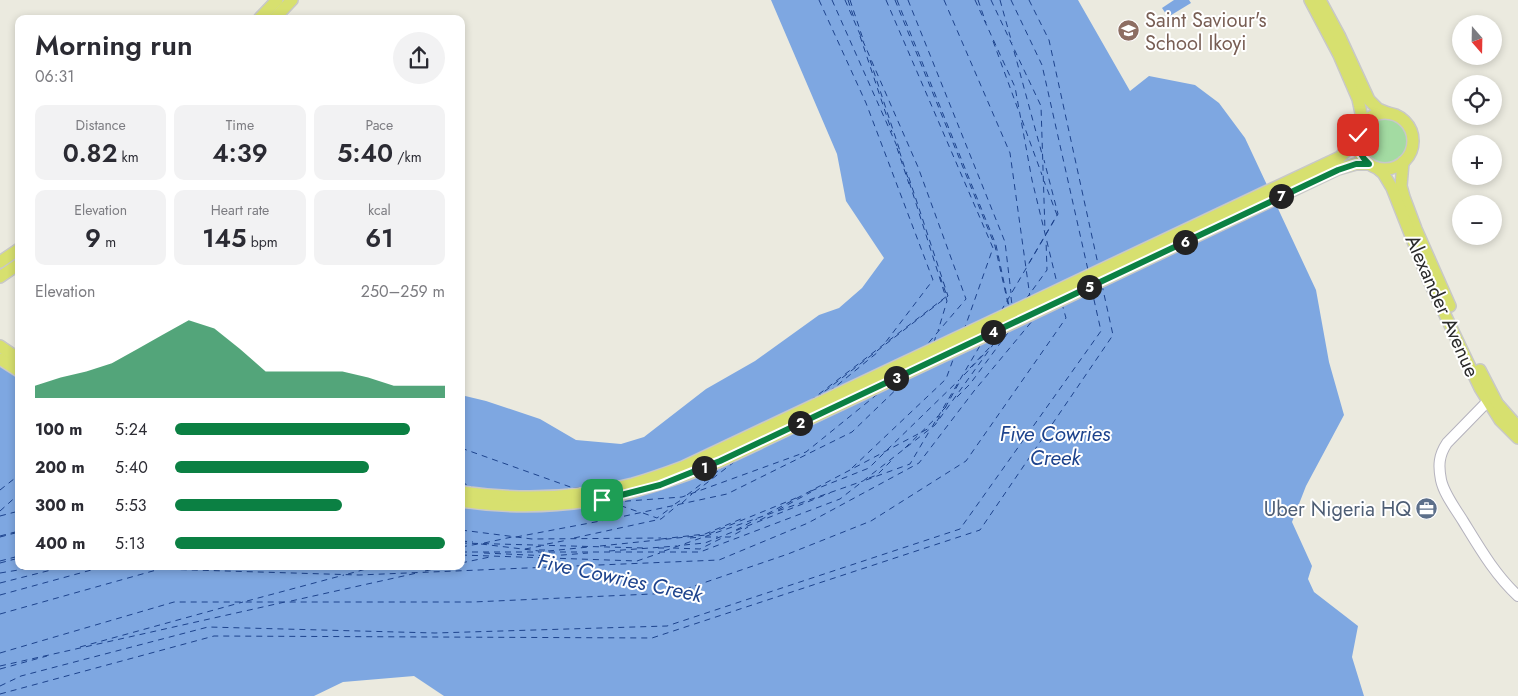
<!DOCTYPE html>
<meta charset="utf-8">
<style>
body{margin:0;font-family:Jost,sans-serif;background:#f2f2f3;color:#2b2b33;height:100vh;display:flex;flex-direction:column;font-size:19px;white-space:nowrap}
*{box-sizing:border-box;margin:0}
p{font-size:16px;color:#7c7c81}
.icon{flex:none;width:28px;height:28px;fill:none;stroke:currentColor;stroke-width:2;stroke-linecap:round;stroke-linejoin:round}
.map{position:relative;flex:1;overflow:hidden}
.panel{position:absolute;left:15px;top:15px;width:450px;height:555px;display:flex;flex-direction:column;background:#fff;border-radius:10px;box-shadow:0 2px 8px #0003}
.panel>*{flex:none}
.needle{width:32px;rotate:160deg}
.controls{position:absolute;left:1452px;top:15px;display:grid;gap:10px}
.controls a{display:grid;place-items:center;width:50px;height:50px;border-radius:50%;background:#fff;box-shadow:0 2px 8px #0003;font-size:25px}
.pin{position:absolute;display:grid;place-items:center;width:42px;height:42px;color:#fff;margin:-21px;border-radius:10px;box-shadow:0 2px 8px #0006}
.km{position:absolute;width:25px;height:25px;margin:-12px;border-radius:50%;background:#222;color:#fff;font-size:14px;line-height:25px;text-align:center}
.round{display:grid;place-items:center;flex:none;width:52px;height:52px;border-radius:26px;background:#f2f2f3}
.head{display:flex;align-items:center;justify-content:space-between;height:85px;padding:0 20px}
h1{font-size:28px;font-weight:600;line-height:38px}
.figures{display:grid;grid-template-columns:repeat(3,1fr);gap:8px;height:85px;padding:5px 20px}
.figures div{display:grid;align-content:center;border-radius:10px;background:#f2f2f3;text-align:center}
.figures b{font-size:25px;font-weight:600}
.figures small{font-size:14px;font-weight:400}
.figures p{font-size:14px}
.chart{height:140px;padding:10px 20px}
.chart p{display:flex;justify-content:space-between}
.chart svg{width:100%;height:90px;margin-top:5px;fill:#0b8043;opacity:.7}
ul{padding:0 20px;list-style:none;font-size:16px}
li{display:grid;grid-template-columns:80px 60px 1fr;align-items:center;height:38px}
li i{height:12px;border-radius:6px;background:#0b8043}
.map>svg:first-child{display:block}
</style>
<div class="map">
<svg width="1518" height="696" viewBox="0 0 1518 696">
<rect width="100%" height="100%" fill="#ebeadf"/>
<!-- green -->
<circle fill="#a3dba2" cx="1385" cy="141" r="22"/>
<!-- water -->
<g fill="#7ea7e1">
<path d="M771,0H1078L1130,91L1149,76L1195,85L1219,103L1245,138L1316,290L1329,362L1344,415L1306,486L1292,522L1312,566L1308,579L1314,592L1358,626L1352,657L1364,696H444L414,676L343,682L314,696H0V359L19,346V566H461V395L486,401L540,419L576,440L621,444L644,437L706,389L755,361L819,315L839,308L862,288L884,258L846,201L837,154Z"/>
<path d="M1174,0H1189L1191,3L1168,17L1162,8Z"/>
</g>
<g fill="none" stroke-linecap="round" stroke-linejoin="round">
<!-- ferry -->
<g stroke="#1d438d" stroke-width="1" stroke-dasharray="6 5" stroke-linecap="butt">
<path d="M819,0L866,103L933,280L885,343"/>
<path d="M832,0L900,153L947,301L938,331"/>
<path d="M845,0L918,167L966,299L925,347"/>
<path d="M848,0L854,18"/>
<path d="M850,0L864,42"/>
<path d="M886,0L993,248L964,330"/>
<path d="M895,0L995,246L1009,308"/>
<path d="M897,0L996,245L1009,306"/>
<path d="M908,0L1005,242L1011,293"/>
<path d="M944,0L1010,153L1030,297"/>
<path d="M975,0L1015,87L1032,180L1057,283"/>
<path d="M978,0L986,23"/>
<path d="M991,0L1041,106L1045,231"/>
<path d="M1000,0L1012,43"/>
<path d="M1011,0L1042,65L1088,270"/>
<path d="M1029,0L1049,40L1098,264"/>
<path d="M860,36L892,132"/>
<path d="M993,41L1019,112"/>
<path d="M1014,51L1042,154"/>
<path d="M870,60L900,151"/>
<path d="M1022,120L1042,175"/>
<path d="M897,148L909,184"/>
<path d="M1029,263L1057,215L1044,181"/>
<path d="M1011,297L1012,305"/>
<path d="M1026,299L1047,270L1046,240"/>
<path d="M1001,311L1058,214L1044,160"/>
<path d="M998,339L1004,333"/>
<path d="M934,343L936,335"/>
<path d="M995,343L1006,332"/>
<path d="M970,368L991,346"/>
<path d="M964,375L987,351"/>
<path d="M829,392L878,352"/>
<path d="M957,397L970,384L1010,330"/>
<path d="M816,398L948,296L907,172"/>
<path d="M810,401L947,296L939,274"/>
<path d="M945,408L959,383"/>
<path d="M942,411L948,405"/>
<path d="M937,421L943,411"/>
<path d="M932,427L981,344"/>
<path d="M922,432L931,427"/>
<path d="M461,448L576,489"/>
<path d="M905,448L938,416"/>
<path d="M887,450L959,380"/>
<path d="M852,468L946,379L954,357"/>
<path d="M869,478L877,475L893,459"/>
<path d="M866,480L910,464L930,430"/>
<path d="M461,482L474,488"/>
<path d="M0,490L19,475"/>
<path d="M562,490L617,482"/>
<path d="M811,491L869,468L884,453"/>
<path d="M695,492L738,459"/>
<path d="M687,495L727,464"/>
<path d="M610,502L639,512"/>
<path d="M614,502L682,497L806,452L880,392"/>
<path d="M682,503L692,494"/>
<path d="M675,504L684,498"/>
<path d="M778,510L811,492"/>
<path d="M0,511L19,494"/>
<path d="M643,513L657,518L672,507"/>
<path d="M767,514L918,434"/>
<path d="M0,516L19,511"/>
<path d="M760,520L770,515"/>
<path d="M461,530L532,539L661,538"/>
<path d="M736,530L757,519"/>
<path d="M0,536L19,531"/>
<path d="M0,537L19,532"/>
<path d="M516,537L611,519L727,494L852,432L907,379"/>
<path d="M705,537H718"/>
<path d="M725,537H730L748,527"/>
<path d="M574,538L661,519L678,505"/>
<path d="M690,538L701,537"/>
<path d="M661,539L705,534L741,519"/>
<path d="M461,541L473,542"/>
<path d="M461,543L644,548"/>
<path d="M484,543L512,537"/>
<path d="M481,544L539,551"/>
<path d="M547,544L568,540"/>
<path d="M684,545L705,543L830,493"/>
<path d="M600,546L706,535L796,498"/>
<path d="M461,547L478,544"/>
<path d="M658,548H669"/>
<path d="M673,548L700,549L724,537"/>
<path d="M525,549L541,546"/>
<path d="M539,550H548"/>
<path d="M548,551L589,547"/>
<path d="M609,551L677,546"/>
<path d="M664,551L863,481"/>
<path d="M461,552H700L840,499L935,425L1000,335"/>
<path d="M484,553L550,556L588,553"/>
<path d="M461,555L637,561L660,553"/>
<path d="M0,561L19,556"/>
<path d="M0,563L19,558"/>
<path d="M461,563L490,557"/>
<path d="M425,571L448,566"/>
<path d="M0,573L43,566"/>
<path d="M348,574L377,566"/>
<path d="M0,583L67,566"/>
<path d="M0,595L106,566"/>
<path d="M247,601L344,575"/>
<path d="M291,601L417,573"/>
<path d="M0,614L160,569L359,575L719,560L808,523L919,463L974,391L1033,320V318"/>
<path d="M80,647L243,602"/>
<path d="M0,653L174,602H473L674,593L788,554L871,521L966,461L1066,318L1062,304"/>
<path d="M0,666L285,602"/>
<path d="M0,669L47,656"/>
<path d="M0,686L21,676L208,627L435,633L667,626L960,529L1101,331L1092,291"/>
<path d="M0,694L214,636L652,638L980,530L1113,335L1102,285"/>
</g>
<defs>
<path id="secondary" d="M1487,402L1447,443C1439,455 1438,465 1441,480C1444,494 1455,508 1463,521C1479,547 1495,575 1518,596"/>
<g id="primary">
<path d="M1310,0L1339,55L1358,99L1361,113L1360,129"/>
<path d="M1320,0L1339,35L1369,100L1378,109L1388,113"/>
<path d="M259,19L277,0"/>
<path d="M274,19L292,0"/>
<circle cx="1385" cy="141" r="28"/>
<path d="M1403,162L1401,186L1404,197L1416,229L1450,306"/>
<path d="M1377,168L1383,173L1392,188L1428,279L1480,388L1500,420L1518,438"/>
<path d="M0,262L19,249"/>
<path d="M0,277L19,264"/>
<path d="M0,346L19,359"/>
<path d="M0,359L19,371"/>
<path d="M1480,370L1497,403L1518,427"/>
<path d="M461,492C518,500 577,499 633,484C650,479 667,473 683,467L1340,157L1357,140"/>
<path d="M461,501C557,515 632,498 721,461L1338,169L1356,164H1369"/>
</g>
</defs>
<!-- secondary casing -->
<use href="#secondary" stroke="#b4b2bd" stroke-width="12"/>
<!-- primary casing -->
<use href="#primary" stroke="#c8c8c8" stroke-width="14"/>
<!-- secondary -->
<use href="#secondary" stroke="#fff" stroke-width="10"/>
<!-- primary -->
<use href="#primary" stroke="#d7e06f" stroke-width="11"/>
</g>
<g fill="none" stroke-linecap="round" stroke-linejoin="round">
<defs>
<path id="route" d="M602,500L660,485L720,461L1338,170L1356,164H1369C1360,156 1356,147 1358,135"/>
</defs>
<!-- route casing -->
<use href="#route" stroke="#fff" stroke-width="10"/>
<!-- route -->
<use href="#route" stroke="#0b8043" stroke-width="6"/>
</g>
<!-- icons -->
<defs>
<symbol id="school-disc" viewBox="-11 -11 22 22"><circle r="9.5" fill="#8d6e63" stroke="#fff"/><path d="M0-5L7-2L0 1L-7-2ZM-4 1L0 2.5L4 1V4Q0 6-4 4Z" fill="#fff"/></symbol>
<symbol id="office-disc" viewBox="-11 -11 22 22"><circle r="9.5" fill="#5c6f8a" stroke="#fff"/><path d="M-6-3h4V-5.5h4V-3h4V5H-6ZM-1-4.5V-3h2v-1.5ZM-6 0V1H6V0Z" fill="#fff"/></symbol>
</defs>
<g fill-rule="evenodd">
<use href="#school-disc" x="1116" y="18" width="25" height="25"/>
<use href="#office-disc" x="1414" y="496" width="25" height="25"/>
</g>
<g text-anchor="middle" dominant-baseline="central" stroke-width="4" stroke-linejoin="round" paint-order="stroke">
<!-- education labels -->
<g font-size="20" fill="#785e54" stroke="#fff" text-anchor="start">
<text x="1145" y="20">Saint Saviour's<tspan x="1145" dy="23">School Ikoyi</tspan></text>
</g>
<!-- street labels -->
<g font-size="20" fill="#2b2b2b" stroke="#fff">
<text transform="translate(1442 306) rotate(66)">Alexander Avenue</text>
</g>
<!-- service labels -->
<g font-size="20" fill="#4e5e75" stroke="#fff" text-anchor="end">
<text x="1411" y="509">Uber Nigeria HQ</text>
</g>
<!-- water labels -->
<g font-size="21" font-style="italic" fill="#1d438d" stroke="#fff">
<text x="1055" y="434">Five Cowries<tspan x="1055" dy="24">Creek</tspan></text>
<text transform="translate(620 578) rotate(12)">Five Cowries Creek</text>
</g>
</g>
</svg>
<div class="controls">
<a><svg class="needle" viewBox="-14 -14 28 28"><path d="M0-13l5 13h-10z" fill="#e53935"/><path d="M0 13l5-13h-10z" fill="#7c7c81"/></svg></a>
<a><svg class="icon" aria-label="locate" viewBox="0 0 24 24"><circle cx="12" cy="12" r="6"/><path d="M12 2v4M12 18v4M2 12h4M18 12h4"/></svg></a>
<a>+</a>
<a>−</a>
</div>
<div class="pin" style="left:602px;top:500px;background:#1e9e55"><svg class="icon" aria-label="arrive" viewBox="0 0 24 24"><path d="M6 21V4h12l-3 4 3 4H6"/></svg></div>
<div class="pin" style="left:1358px;top:135px;background:#d93025"><svg class="icon" aria-label="check" viewBox="0 0 24 24"><path d="M5 12l5 5 9-10"/></svg></div>
<b class="km" style="left:704px;top:468px">1</b>
<b class="km" style="left:800px;top:423px">2</b>
<b class="km" style="left:896px;top:378px">3</b>
<b class="km" style="left:993px;top:332px">4</b>
<b class="km" style="left:1089px;top:287px">5</b>
<b class="km" style="left:1185px;top:242px">6</b>
<b class="km" style="left:1281px;top:196px">7</b>
<section class="panel">
<div class="head"><div><h1>Morning run</h1><p>06:31</p></div><a class="round"><svg class="icon" aria-label="share" viewBox="0 0 24 24"><path d="M12 15V3M7 8l5-5 5 5M5 13v7h14v-7"/></svg></a></div>
<div class="figures">
<div><p>Distance</p><b>0.82<small> km</small></b></div>
<div><p>Time</p><b>4:39</b></div>
<div><p>Pace</p><b>5:40<small> /km</small></b></div>
</div>
<div class="figures">
<div><p>Elevation</p><b>9<small> m</small></b></div>
<div><p>Heart rate</p><b>145<small> bpm</small></b></div>
<div><p>kcal</p><b>61</b></div>
</div>
<div class="chart"><p><span>Elevation</span>250–259 m</p>
<svg viewBox="0 0 160 44" preserveAspectRatio="none"><path d="M0 44V38L10 34L20 31L30 27L40 20L50 13L60 6L70 10L80 20L90 31L100 31L110 31L120 31L130 34L140 38L150 38L160 38V44z"/></svg>
</div>
<ul>
<li><b>100 m</b>5:24<i style="width:87%"></i></li>
<li><b>200 m</b>5:40<i style="width:72%"></i></li>
<li><b>300 m</b>5:53<i style="width:62%"></i></li>
<li><b>400 m</b>5:13<i style="width:100%"></i></li>
</ul>
</section>
</div>
